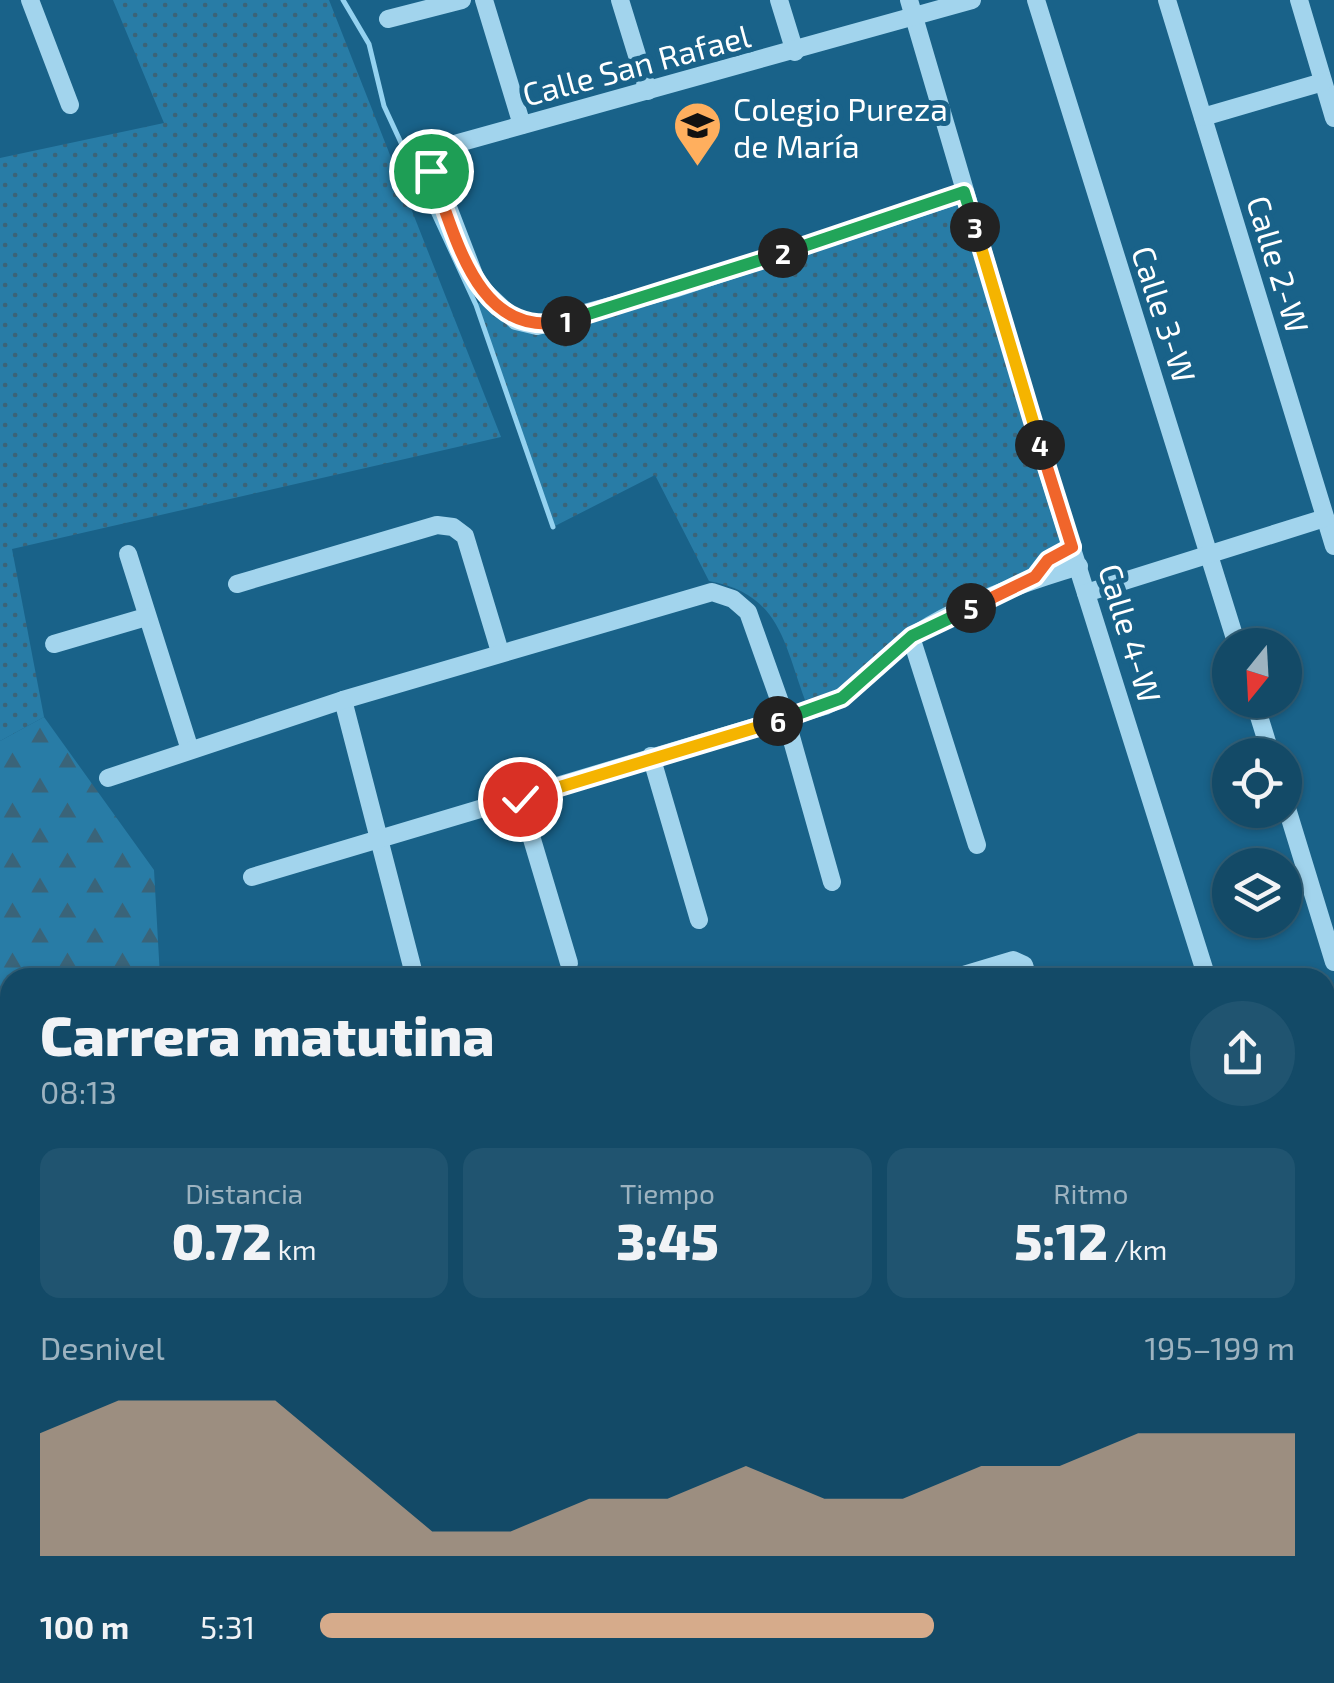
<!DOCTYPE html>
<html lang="es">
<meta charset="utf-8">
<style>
body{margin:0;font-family:"Exo 2",sans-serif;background:#205470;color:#f1f3f6;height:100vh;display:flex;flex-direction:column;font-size:38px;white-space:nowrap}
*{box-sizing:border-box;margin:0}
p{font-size:32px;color:#9db3c0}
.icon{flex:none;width:55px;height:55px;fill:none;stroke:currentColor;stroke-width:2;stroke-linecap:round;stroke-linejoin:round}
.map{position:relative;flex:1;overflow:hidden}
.panel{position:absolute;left:0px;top:968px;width:1335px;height:718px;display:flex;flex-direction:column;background:#134a67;border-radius:30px 30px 0 0;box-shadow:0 2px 8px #0004,0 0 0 2px #32627b}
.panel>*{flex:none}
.needle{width:65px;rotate:198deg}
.fabs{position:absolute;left:1212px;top:628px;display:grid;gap:20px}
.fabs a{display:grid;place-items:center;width:90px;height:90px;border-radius:50%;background:#134a67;box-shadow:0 2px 8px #0004,0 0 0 2px #32627b;font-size:50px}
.pin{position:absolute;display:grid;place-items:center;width:85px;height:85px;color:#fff;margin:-42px;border:5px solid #fff;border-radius:50%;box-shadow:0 2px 10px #0007}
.km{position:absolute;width:50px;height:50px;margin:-25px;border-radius:50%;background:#222;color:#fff;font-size:28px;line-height:50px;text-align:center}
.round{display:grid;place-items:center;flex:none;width:105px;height:105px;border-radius:52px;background:#205470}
.headline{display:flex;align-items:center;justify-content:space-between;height:170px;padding:0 40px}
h1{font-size:55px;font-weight:800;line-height:75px}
.stats{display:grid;grid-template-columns:repeat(3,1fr);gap:15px;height:170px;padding:10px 40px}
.stats div{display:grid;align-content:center;border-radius:20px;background:#205470;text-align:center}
.stats b{font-size:50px;font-weight:800}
.stats small{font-size:28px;font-weight:400}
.stats p{font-size:28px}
.chart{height:280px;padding:20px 40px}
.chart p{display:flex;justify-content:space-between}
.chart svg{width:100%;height:180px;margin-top:10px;fill:#d6ab8b;opacity:.7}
ul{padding:0 40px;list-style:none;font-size:32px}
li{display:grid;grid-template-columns:160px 120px 1fr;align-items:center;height:75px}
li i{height:25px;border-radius:12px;background:#d6ab8b}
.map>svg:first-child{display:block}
</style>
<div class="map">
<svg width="1334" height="1683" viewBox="0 0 1334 1683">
<defs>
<pattern id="green-dots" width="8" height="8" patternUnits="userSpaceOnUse" patternTransform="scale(2.5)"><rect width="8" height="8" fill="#287ca6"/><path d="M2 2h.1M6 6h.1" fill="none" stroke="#3a6479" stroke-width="1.8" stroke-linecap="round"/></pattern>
<pattern id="forest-firs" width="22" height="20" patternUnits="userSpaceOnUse" patternTransform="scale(2.5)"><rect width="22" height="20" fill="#287ca6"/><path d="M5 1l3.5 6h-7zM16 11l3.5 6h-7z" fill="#3a6479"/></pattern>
</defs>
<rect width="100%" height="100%" fill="#196289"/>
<!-- green -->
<g fill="url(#green-dots)">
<path d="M113,0H329L501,437L12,549L44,717L0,741V158L164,123Z"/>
<path d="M965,193L1071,542L855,684L805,700C783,640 779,594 709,581L655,475L553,527L476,305L487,298L537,326Z"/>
</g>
<!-- forest -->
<g fill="url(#forest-firs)">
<path d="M44,717L154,870L160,977L10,978V1006H0V741Z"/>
<path d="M0,1058L10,1059V1236L0,1238Z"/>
<path d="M0,1612L10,1622V1675H240L241,1683H0Z"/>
</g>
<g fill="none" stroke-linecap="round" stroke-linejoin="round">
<!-- stream -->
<path stroke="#94d2f0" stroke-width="5" d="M343,0L369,44L384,106L476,305L553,527"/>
<!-- minor -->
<g stroke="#a2d4ed" stroke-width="18">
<path d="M30,0L70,105"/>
<path d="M484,0L522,125"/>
<path d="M620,0L648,91"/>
<path d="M779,0L795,52"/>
<path d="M909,0L1045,463L1207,978"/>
<path d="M1036,0L1237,645"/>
<path d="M1167,0L1334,546"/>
<path d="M1299,0L1334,118"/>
<path d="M388,19L462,0"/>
<path d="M1203,117L1323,82"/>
<path d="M965,193L677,288L537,326L516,321L478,285L431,163L444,147L972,0"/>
<path d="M128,554L190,750"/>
<path d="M1035,577L1048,560L1073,547"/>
<path d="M237,584L437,525L453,527L465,536L500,652"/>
<path d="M1086,593L1325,518"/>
<path d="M911,637L977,845"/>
<path d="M54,644L146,617"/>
<path d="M343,700L415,978"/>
<path d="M1254,700L1271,755"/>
<path d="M651,756L699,920"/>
<path d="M108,778L343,700L712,592L733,599L748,612L786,719L832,882"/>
<path d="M520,799L569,963"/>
<path d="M1285,802L1334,962"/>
<path d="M252,877L825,706C858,692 879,660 909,639C955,606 1025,582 1079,566"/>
<path d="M953,978L1013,960L1024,965L1028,978"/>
<path d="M1325,1153L1334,1143"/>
<path d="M1325,1466L1334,1457"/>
<path d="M1278,1675L1286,1683"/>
<path d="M811,1683L819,1675"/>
<path d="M1111,1683L1119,1675"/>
</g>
<!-- major -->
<g stroke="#e8f6ff" stroke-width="25">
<path d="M1325,1301L1334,1292"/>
<path d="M1325,1337L1334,1328"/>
<path d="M945,1683L953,1675"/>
<path d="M978,1683L986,1675"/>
</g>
</g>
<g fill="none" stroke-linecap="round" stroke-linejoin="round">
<defs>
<path id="split-1" d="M431,171C456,236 477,341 566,321"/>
<path id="split-2" d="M566,321L783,253"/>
<path id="split-3" d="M783,253L964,192L975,227"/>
<path id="split-4" d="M975,227L1040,445"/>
<path id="split-5" d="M971,608L1035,577L1048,560L1072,547L1040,445"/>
<path id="split-6" d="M778,721L842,698L912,636L971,608"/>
<path id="split-7" d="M520,799L778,721"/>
</defs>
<!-- split-1 casing -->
<use href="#split-1" stroke="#fff" stroke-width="20"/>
<!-- split-2 casing -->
<use href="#split-2" stroke="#fff" stroke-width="20"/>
<!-- split-3 casing -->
<use href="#split-3" stroke="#fff" stroke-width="20"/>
<!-- split-4 casing -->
<use href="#split-4" stroke="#fff" stroke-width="20"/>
<!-- split-5 casing -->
<use href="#split-5" stroke="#fff" stroke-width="20"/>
<!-- split-6 casing -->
<use href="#split-6" stroke="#fff" stroke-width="20"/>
<!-- split-7 casing -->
<use href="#split-7" stroke="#fff" stroke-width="20"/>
<!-- split-1 -->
<use href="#split-1" stroke="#f0652b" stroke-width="12"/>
<!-- split-2 -->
<use href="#split-2" stroke="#22a559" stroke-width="12"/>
<!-- split-3 -->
<use href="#split-3" stroke="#22a559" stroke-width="12"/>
<!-- split-4 -->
<use href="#split-4" stroke="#f5b400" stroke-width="12"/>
<!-- split-5 -->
<use href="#split-5" stroke="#f0652b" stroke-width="12"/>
<!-- split-6 -->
<use href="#split-6" stroke="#22a559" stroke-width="12"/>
<!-- split-7 -->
<use href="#split-7" stroke="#f5b400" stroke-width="12"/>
</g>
<!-- icons -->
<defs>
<symbol id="school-pin" viewBox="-11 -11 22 30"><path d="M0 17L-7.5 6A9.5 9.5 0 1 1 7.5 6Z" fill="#ffaf5e" stroke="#196289"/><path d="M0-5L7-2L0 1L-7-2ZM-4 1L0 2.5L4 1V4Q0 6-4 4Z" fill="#111"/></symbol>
</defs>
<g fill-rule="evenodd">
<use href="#school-pin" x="670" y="98" width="55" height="75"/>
</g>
<g text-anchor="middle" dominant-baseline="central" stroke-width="10" stroke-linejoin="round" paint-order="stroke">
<!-- street labels -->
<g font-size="32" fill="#fff" stroke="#196289">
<text transform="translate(636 64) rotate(-15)">Calle San Rafael</text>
<text transform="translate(1279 264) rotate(73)">Calle 2-W</text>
<text transform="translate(1165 314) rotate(72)">Calle 3-W</text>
<text transform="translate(1131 633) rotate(73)">Calle 4-W</text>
</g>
<!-- poi labels -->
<g font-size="32" fill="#fff" stroke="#196289" text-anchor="start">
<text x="733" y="108">Colegio Pureza<tspan x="733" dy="37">de María</tspan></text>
</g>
</g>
</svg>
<div class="fabs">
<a><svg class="needle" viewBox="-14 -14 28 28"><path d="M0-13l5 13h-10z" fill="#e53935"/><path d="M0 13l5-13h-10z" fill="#9db3c0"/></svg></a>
<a><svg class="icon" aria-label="locate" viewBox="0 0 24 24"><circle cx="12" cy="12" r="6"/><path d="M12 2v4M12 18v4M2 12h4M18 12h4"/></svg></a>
<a><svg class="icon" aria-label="layers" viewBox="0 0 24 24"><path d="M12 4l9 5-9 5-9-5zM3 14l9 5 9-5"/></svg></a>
</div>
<div class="pin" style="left:431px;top:171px;background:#1e9e55"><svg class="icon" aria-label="arrive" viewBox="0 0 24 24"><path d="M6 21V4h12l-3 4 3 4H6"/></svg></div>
<div class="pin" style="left:520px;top:799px;background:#d93025"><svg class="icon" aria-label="check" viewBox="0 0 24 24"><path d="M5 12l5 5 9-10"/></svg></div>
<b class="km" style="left:566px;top:321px">1</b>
<b class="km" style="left:783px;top:253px">2</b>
<b class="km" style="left:975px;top:227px">3</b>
<b class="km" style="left:1040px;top:445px">4</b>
<b class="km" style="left:971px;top:608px">5</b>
<b class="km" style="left:778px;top:721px">6</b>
<section class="panel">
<div class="headline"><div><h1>Carrera matutina</h1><p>08:13</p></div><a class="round"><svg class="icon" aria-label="share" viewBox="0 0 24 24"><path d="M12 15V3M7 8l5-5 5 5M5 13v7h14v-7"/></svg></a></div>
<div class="stats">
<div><p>Distancia</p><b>0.72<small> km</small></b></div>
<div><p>Tiempo</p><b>3:45</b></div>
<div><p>Ritmo</p><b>5:12<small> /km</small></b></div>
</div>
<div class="chart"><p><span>Desnivel</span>195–199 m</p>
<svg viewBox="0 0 160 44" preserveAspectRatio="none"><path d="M0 44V14L10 6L20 6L30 6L40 22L50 38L60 38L70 30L80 30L90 22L100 30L110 30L120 22L130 22L140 14L150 14L160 14V44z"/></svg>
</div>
<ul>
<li><b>100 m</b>5:31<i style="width:63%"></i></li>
</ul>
</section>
</div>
